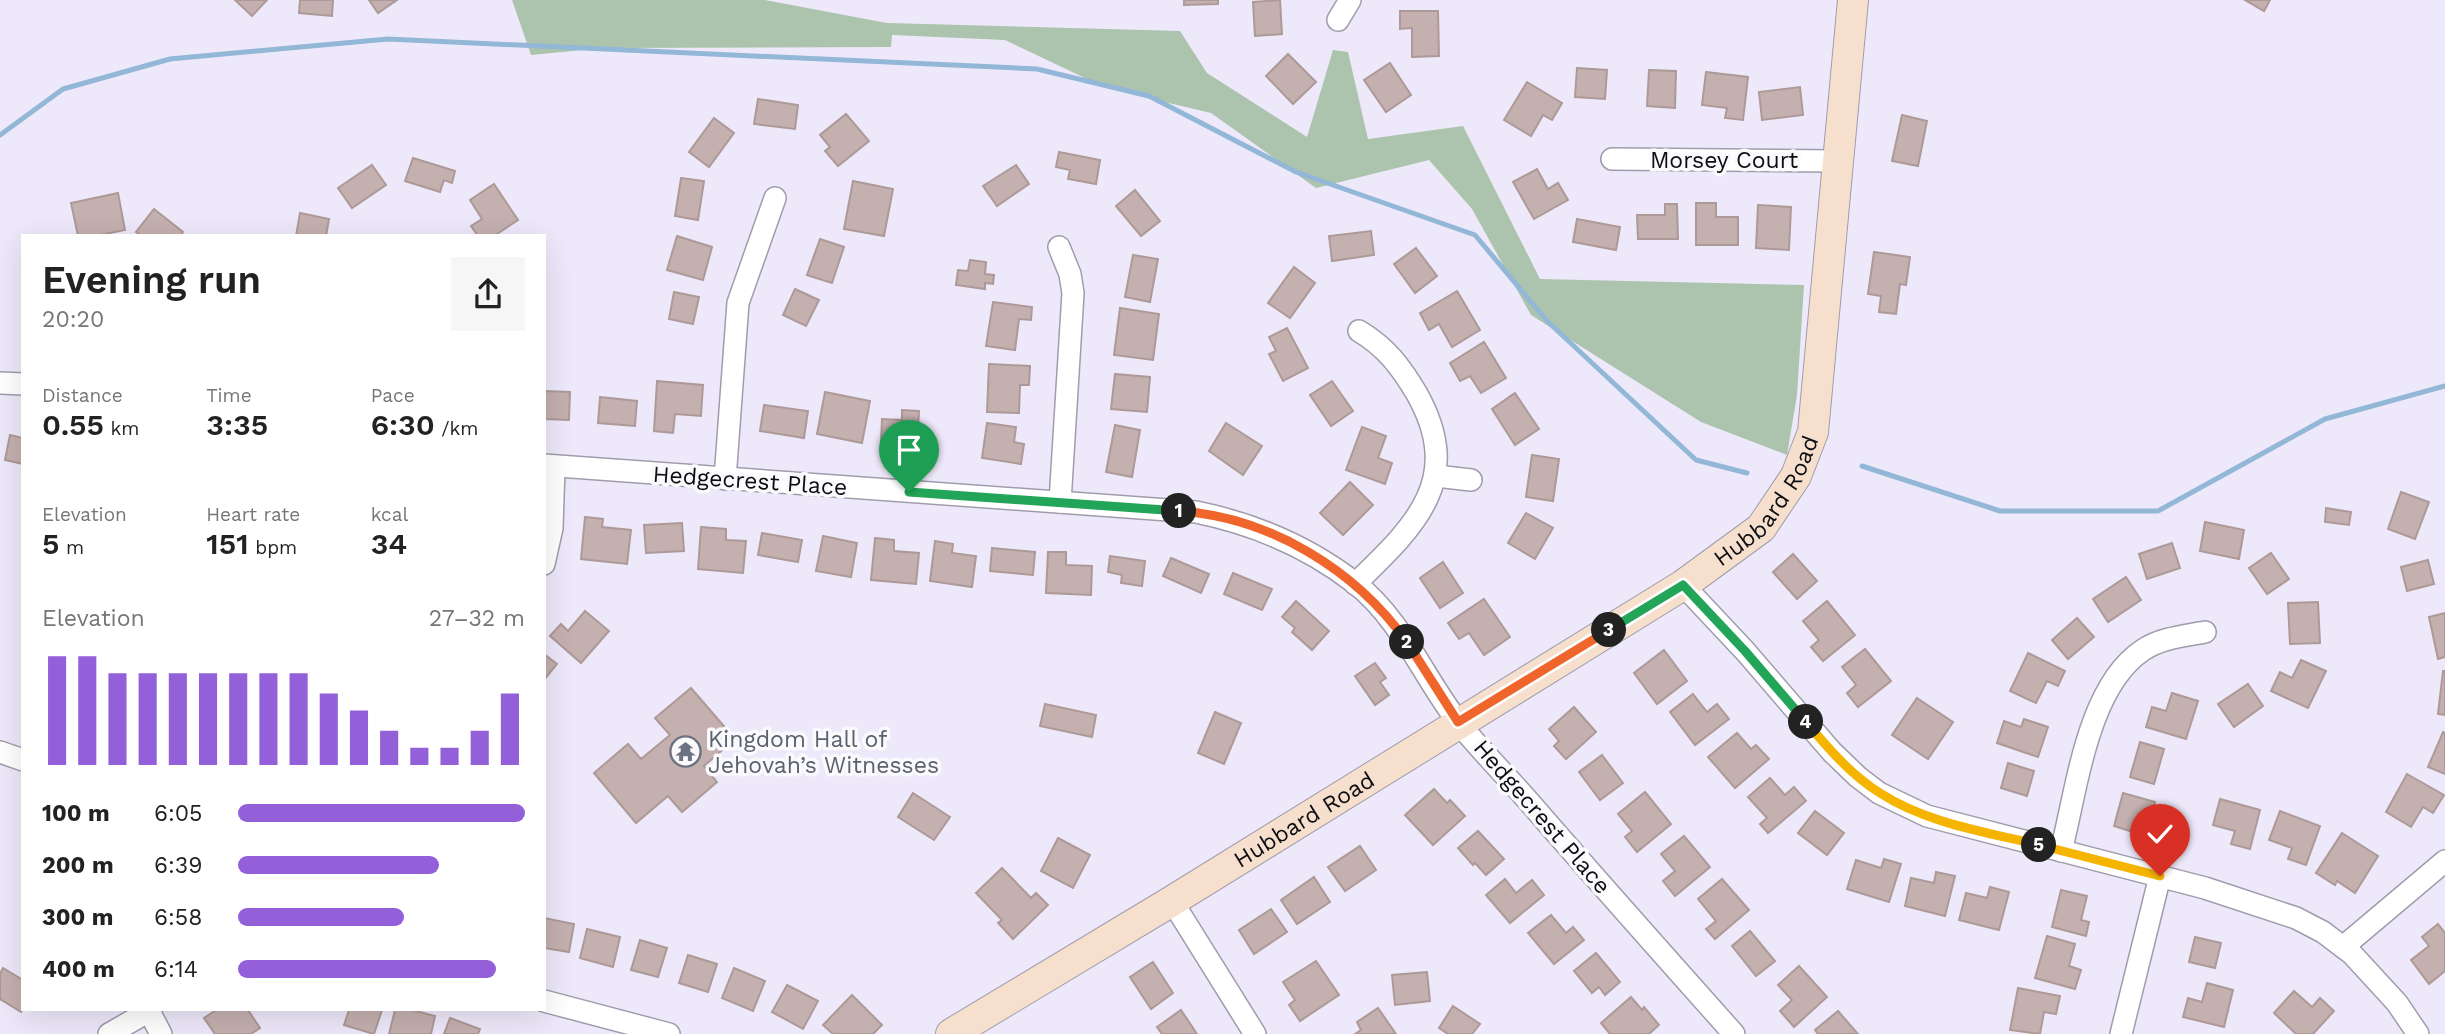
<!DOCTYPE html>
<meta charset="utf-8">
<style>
body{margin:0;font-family:"Work Sans",sans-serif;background:#f6f6f6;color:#222;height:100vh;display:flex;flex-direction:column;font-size:26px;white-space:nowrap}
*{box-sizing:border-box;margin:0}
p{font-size:23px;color:#767676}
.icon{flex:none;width:38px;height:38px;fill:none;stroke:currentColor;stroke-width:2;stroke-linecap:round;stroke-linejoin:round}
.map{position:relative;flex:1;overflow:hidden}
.panel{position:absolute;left:21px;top:234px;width:525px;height:777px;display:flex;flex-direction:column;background:#fff;border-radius:0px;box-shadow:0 7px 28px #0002}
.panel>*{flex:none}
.pin{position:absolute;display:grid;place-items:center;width:60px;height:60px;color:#fff;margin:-72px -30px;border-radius:50% 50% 50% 0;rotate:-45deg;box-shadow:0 0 7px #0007}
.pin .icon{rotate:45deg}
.km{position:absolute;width:35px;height:35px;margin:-18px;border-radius:50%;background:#222;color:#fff;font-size:19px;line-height:35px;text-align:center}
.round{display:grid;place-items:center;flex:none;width:74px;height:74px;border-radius:0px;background:#f6f6f6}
.summary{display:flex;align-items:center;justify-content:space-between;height:119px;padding:0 21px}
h1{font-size:38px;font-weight:600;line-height:52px}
.figures{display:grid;grid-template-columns:repeat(3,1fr);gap:10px;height:119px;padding:7px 21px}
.figures div{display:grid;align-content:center}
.figures b{font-size:30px;font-weight:600}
.figures small{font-size:19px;font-weight:400}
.figures p{font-size:19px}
.chart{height:196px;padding:14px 21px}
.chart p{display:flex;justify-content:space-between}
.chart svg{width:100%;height:126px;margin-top:7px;stroke:#9360d9;stroke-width:6}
ul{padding:0 21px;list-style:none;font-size:23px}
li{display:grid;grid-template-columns:112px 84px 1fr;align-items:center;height:52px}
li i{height:18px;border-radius:9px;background:#9360d9}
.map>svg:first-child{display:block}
</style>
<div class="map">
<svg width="2445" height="1034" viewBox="0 0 2445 1034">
<rect width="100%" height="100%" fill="#eee9fa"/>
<!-- green -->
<path fill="#acc3ad" d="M512,0H765L887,23L1180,31L1207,73L1307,137L1333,50L1348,52L1368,139L1463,126L1540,279L1804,285L1797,395L1787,455L1701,422L1531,315L1472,209L1429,160L1316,188L1211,113L1106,88L1005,40L892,35L891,47L604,48L531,55Z"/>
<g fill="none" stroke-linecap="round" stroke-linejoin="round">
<!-- stream -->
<g stroke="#93b7d6" stroke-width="5">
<path d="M0,135L63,89L170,59L388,39L1037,69L1149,96L1296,172L1475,235L1547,321L1696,460L1747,473"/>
<path d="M1862,466L2000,511H2158L2325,419L2445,386"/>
</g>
</g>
<!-- building -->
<g fill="#c4b0ae" stroke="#ad9997" stroke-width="2">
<path d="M235,0H267L252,16Z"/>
<path d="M300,0H333L332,16L299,13Z"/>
<path d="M369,0H397L378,13Z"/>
<path d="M1184,0H1218V4L1184,5Z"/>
<path d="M1280,0L1282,34L1255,36L1253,2Z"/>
<path d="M2245,0H2270L2264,11Z"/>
<path d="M1400,11H1438L1439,56L1412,57V28L1400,29Z"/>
<path d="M1288,54L1316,82L1293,104L1266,76Z"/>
<path d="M1390,63L1411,95L1386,112L1364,80Z"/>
<path d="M1577,68L1607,70L1605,99L1575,97Z"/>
<path d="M1649,70L1676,71L1675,108L1647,106Z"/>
<path d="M1706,72L1748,77L1743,120L1725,118L1727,108L1702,105Z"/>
<path d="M1527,82L1562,103L1552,120L1543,115L1531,136L1504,120Z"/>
<path d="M1800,87L1803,115L1762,120L1759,92Z"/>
<path d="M758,99L798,105L795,129L754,124Z"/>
<path d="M846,114L869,141L838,166L825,151L830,147L820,135Z"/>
<path d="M1902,115L1927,121L1918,166L1892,161Z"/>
<path d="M714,118L734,133L709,167L689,152Z"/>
<path d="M1059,152L1100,160L1096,184L1068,179L1070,170L1056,167Z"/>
<path d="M413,158L455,171L452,183L444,180L440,192L405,181Z"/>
<path d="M372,165L386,185L352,208L338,188Z"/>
<path d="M1016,165L1029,184L997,206L983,186Z"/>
<path d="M1537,169L1548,189L1558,183L1568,200L1534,219L1513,182Z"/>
<path d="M681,178L704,181L698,220L675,216Z"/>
<path d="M853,181L893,189L884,236L844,229Z"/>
<path d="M494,184L518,220L494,236H478L471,226L482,219L470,200Z"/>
<path d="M1135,190L1160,221L1141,236L1116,206Z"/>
<path d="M118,193L125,230L95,236H78L71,203Z"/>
<path d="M1696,203H1716V217H1738V245H1696Z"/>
<path d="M1665,204H1677L1678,239H1638L1637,215H1665Z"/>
<path d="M1758,205L1791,207L1789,250L1756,248Z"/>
<path d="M154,209L183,232L180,236H142L136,232Z"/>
<path d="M300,213L329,219L326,236H296Z"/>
<path d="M1577,219L1620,227L1616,250L1573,242Z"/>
<path d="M1371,231L1374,255L1332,261L1329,236Z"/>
<path d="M677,236L712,247L703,280L667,270Z"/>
<path d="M820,239L844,247L832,283L807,275Z"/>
<path d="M1416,248L1437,276L1415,293L1394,264Z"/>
<path d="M1874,252L1910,257L1906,285L1900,284L1896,314L1879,312L1881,296L1868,294Z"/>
<path d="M1133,255L1158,259L1150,302L1125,297Z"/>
<path d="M970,260L986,262L985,274L994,275L993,284L985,283V289L956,285L958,270L968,271Z"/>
<path d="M1294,267L1315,283L1290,318L1268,303Z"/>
<path d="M795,289L819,300L806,326L783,315Z"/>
<path d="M1457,291L1480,330L1452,347L1439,324L1429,330L1420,313Z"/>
<path d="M674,292L699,297L693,324L669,319Z"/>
<path d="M993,302L1032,307L1031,320L1019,319L1015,350L986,346Z"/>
<path d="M1120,308L1159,314L1153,360L1114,355Z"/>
<path d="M1287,328L1308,368L1283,381L1269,354L1276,351L1269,337Z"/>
<path d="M1484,342L1506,378L1481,393L1470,376L1460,381L1450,363Z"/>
<path d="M989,364L1030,366L1029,385H1020L1019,413L987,412Z"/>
<path d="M1115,374L1150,377L1147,412L1111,409Z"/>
<path d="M657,381L703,385L701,416L675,414L673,433L654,431Z"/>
<path d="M1332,381L1353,411L1331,426L1310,395Z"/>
<path d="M544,391L570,392L569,420L544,419Z"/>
<path d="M825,392L870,401L862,443L817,434Z"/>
<path d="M1515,393L1539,429L1515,445L1492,409Z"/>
<path d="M600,397L637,401L635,426L598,423Z"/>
<path d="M764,405L808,411L804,438L760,431Z"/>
<path d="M902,410L919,411L917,446L881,443L882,419L902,420Z"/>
<path d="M987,423L1016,427L1014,442L1024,444L1021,464L982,458Z"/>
<path d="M1226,423L1262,446L1243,475L1209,451Z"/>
<path d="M1115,425L1140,430L1132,477L1106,472Z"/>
<path d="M1362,427L1386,436L1378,458L1392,463L1385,484L1346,470Z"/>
<path d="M10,435L23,438V464L5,460Z"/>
<path d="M1532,455L1559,459L1553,501L1526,497Z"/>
<path d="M1350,482L1373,505L1343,535L1320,513Z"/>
<path d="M2401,492L2429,502L2415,539L2388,529Z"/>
<path d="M2326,508L2351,512L2349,525L2325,522Z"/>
<path d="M1526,513L1553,528L1535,559L1508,543Z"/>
<path d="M585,517L603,519L602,527L631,530L627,564L581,559Z"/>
<path d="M2205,522L2244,530L2239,559L2200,551Z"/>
<path d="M682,523L684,551L646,553L644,525Z"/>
<path d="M701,527L726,529V540L746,541L743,573L698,569Z"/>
<path d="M762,533L802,540L798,562L758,555Z"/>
<path d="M823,536L857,543L851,577L816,571Z"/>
<path d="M875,538L894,540V551L919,553L916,584L871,580Z"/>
<path d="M935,541L953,544L952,553L976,556L972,587L930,581Z"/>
<path d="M2172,543L2180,568L2147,579L2139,554Z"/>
<path d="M992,548L1035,552L1033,575L990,571Z"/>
<path d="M1048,552H1066V565L1092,566L1091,595L1046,593Z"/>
<path d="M2271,553L2289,579L2267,594L2249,568Z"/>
<path d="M1793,554L1817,581L1797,599L1773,572Z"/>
<path d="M1110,556L1145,561L1142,586L1121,583L1122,575L1108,572Z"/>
<path d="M1171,558L1209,574L1201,593L1163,576Z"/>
<path d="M2428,560L2434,584L2407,591L2401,567Z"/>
<path d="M1443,562L1463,593L1440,608L1420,578Z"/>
<path d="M1233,573L1272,589L1262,610L1224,594Z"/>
<path d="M2126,577L2141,600L2108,622L2093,599Z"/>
<path d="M1484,599L1510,637L1484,655L1469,633L1459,639L1448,623Z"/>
<path d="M1296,601L1329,631L1312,650L1292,632L1295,628L1282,617Z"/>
<path d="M1827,601L1855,635L1823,661L1811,647L1819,640L1803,621Z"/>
<path d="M2318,602L2320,643L2290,644L2288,603Z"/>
<path d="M585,611L609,631L581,663L550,636L561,624L568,631Z"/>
<path d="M2445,613V657L2438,659L2429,617Z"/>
<path d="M2077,618L2094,637L2068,659L2052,640Z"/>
<path d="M1865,649L1891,681L1858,707L1847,693L1856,685L1842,667Z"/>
<path d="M1664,650L1687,681L1657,704L1634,673Z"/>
<path d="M2028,653L2065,671L2058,686L2047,681L2036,703L2010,691Z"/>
<path d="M544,654L557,664L544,680Z"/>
<path d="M2301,660L2326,671L2308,708L2271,691L2280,672L2292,678Z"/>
<path d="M1375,663L1386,678L1380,682L1389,695L1375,705L1355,676Z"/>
<path d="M2443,671H2445V715L2438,714Z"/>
<path d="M2248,684L2263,706L2234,727L2218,704Z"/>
<path d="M691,688L735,739L704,766L717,782L682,812L668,796L636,823L594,773L628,744L641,759L670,735L655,718Z"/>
<path d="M2172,693L2198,701L2186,739L2146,727L2152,707L2166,711Z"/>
<path d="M1693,694L1707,712L1717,704L1729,719L1695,745L1670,712Z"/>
<path d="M1917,698L1953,722L1928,759L1892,735Z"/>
<path d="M1045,704L1096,715L1092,737L1040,726Z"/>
<path d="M1574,707L1596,732L1566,759L1554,746L1559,741L1549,729Z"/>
<path d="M1215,712L1241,723L1224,764L1198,753Z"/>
<path d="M2024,719L2048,727L2038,757L1997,743L2004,721L2021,727Z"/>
<path d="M2443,732L2445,733V774L2428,767Z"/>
<path d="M1737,733L1751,749L1756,745L1769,759L1735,788L1708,757Z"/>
<path d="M2140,742L2164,749L2154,784L2130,777Z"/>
<path d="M1602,755L1623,783L1600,800L1579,772Z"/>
<path d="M2008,763L2034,771L2027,796L2001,788Z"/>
<path d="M2407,774L2444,795L2433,813L2423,807L2411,827L2386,812Z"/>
<path d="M1770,778L1785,795L1794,787L1806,801L1768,833L1760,824L1767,818L1748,797Z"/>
<path d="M1434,789L1447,803L1450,800L1465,816L1433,845L1405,815Z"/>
<path d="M1645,792L1671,824L1637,852L1625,837L1632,831L1618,814Z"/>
<path d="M913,793L950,817L934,840L898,817Z"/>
<path d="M2123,793L2155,802L2146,836L2114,826Z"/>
<path d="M2220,799L2260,810L2250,849L2231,844L2235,831L2213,825Z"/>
<path d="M1815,811L1844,833L1827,855L1798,833Z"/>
<path d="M2280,811L2320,826L2306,865L2288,859L2292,848L2269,840Z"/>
<path d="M1478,831L1504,859L1486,875L1475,863L1473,865L1458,848Z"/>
<path d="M2342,833L2378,856L2355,893L2337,881L2335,885L2316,873Z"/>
<path d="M1684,836L1710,867L1675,896L1663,881L1675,871L1661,854Z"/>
<path d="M1058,838L1090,855L1073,888L1041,871Z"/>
<path d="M1360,846L1376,870L1345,891L1328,867Z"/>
<path d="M1884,859L1901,864L1889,902L1847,889L1856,860L1881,868Z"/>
<path d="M1002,868L1031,898L1036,893L1048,905L1013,939L998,923L1002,920L976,893Z"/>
<path d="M1936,872L1955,876L1945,916L1905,906L1911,878L1934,883Z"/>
<path d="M1314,877L1330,902L1297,924L1281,900Z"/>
<path d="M1505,879L1516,893L1532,880L1544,895L1510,923L1486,895Z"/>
<path d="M1722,879L1749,910L1715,939L1706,929L1716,921L1698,899Z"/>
<path d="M1990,887L2009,892L1999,930L1959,920L1966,893L1987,898Z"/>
<path d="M2061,890L2087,896L2081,920L2089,922L2086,936L2052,927Z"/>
<path d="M1271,909L1287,932L1254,954L1239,930Z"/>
<path d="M1551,915L1566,933L1573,927L1584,940L1554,964L1528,933Z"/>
<path d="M544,918L574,924L569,952L544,948Z"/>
<path d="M2438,924L2445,933V971L2429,984L2411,960L2429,946L2422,937Z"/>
<path d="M587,929L620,937L613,967L580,958Z"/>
<path d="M1750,931L1775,961L1756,976L1732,946Z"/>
<path d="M2047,936L2075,944L2069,966L2081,970L2075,989L2035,978Z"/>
<path d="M2195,937L2221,943L2215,968L2189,962Z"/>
<path d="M640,940L667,948L658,977L631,970Z"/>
<path d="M1596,953L1620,982L1605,995L1599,987L1592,993L1574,971Z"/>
<path d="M688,955L717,964L708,992L679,983Z"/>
<path d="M1316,961L1339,995L1300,1021L1289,1005L1295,1000L1283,982Z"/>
<path d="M1153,962L1173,993L1151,1009L1130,977Z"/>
<path d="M1799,966L1827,997L1794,1027L1780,1011L1792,1000L1778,985Z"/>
<path d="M3,968L23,980V1009L21,1012L0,999V974Z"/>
<path d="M734,968L765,981L753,1011L722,998Z"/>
<path d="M1427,972L1430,1001L1395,1005L1392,975Z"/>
<path d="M2207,983L2233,990L2224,1027L2183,1017L2188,998L2202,1002Z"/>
<path d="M787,985L818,1001L803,1029L772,1012Z"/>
<path d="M2018,988L2060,996L2056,1014L2044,1012L2040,1034L2010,1030Z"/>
<path d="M2294,991L2312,1007L2320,998L2334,1011L2313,1034H2296L2274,1013Z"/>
<path d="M852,995L882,1025L873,1034H833L823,1025Z"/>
<path d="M1631,997L1642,1010L1644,1007L1659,1025L1649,1034H1610L1601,1023Z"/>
<path d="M1453,1006L1480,1024L1472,1034H1448L1439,1028Z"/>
<path d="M1378,1008L1396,1034H1355L1361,1030L1357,1022Z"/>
<path d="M216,1010H248L260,1028L251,1034H215L204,1018Z"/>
<path d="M349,1010H382L374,1034L344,1025Z"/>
<path d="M395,1010H412L435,1016L431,1034H389Z"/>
<path d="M1181,1010L1197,1034H1162L1157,1027Z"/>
<path d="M1838,1011L1858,1034H1818L1815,1030Z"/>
<path d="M450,1018L480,1029L478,1034H444Z"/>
</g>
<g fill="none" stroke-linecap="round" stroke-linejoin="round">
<defs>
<g id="street">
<path d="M1338,20L1350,0"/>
<path d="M1612,159L1836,161"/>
<path d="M1059,247L1070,274L1073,293L1060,502"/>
<path d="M0,383L23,384"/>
<path d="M544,465L1196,512C1255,524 1307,546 1355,583C1402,620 1423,677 1459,723C1483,754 1512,781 1537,811C1602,886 1668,960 1734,1034"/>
<path d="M1436,476L1471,480"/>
<path d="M725,479L738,303L775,198"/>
<path d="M544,564L552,528L554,467"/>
<path d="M1355,584C1415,526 1465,480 1417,394C1401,367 1386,347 1359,331"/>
<path d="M1683,585L1745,651L1832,752L1858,777L1879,793L1927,816L2205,888L2296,918L2323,932L2352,954L2397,1003L2418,1034"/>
<path d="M0,752L23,760"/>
<path d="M2061,851C2077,790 2087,687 2143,650C2161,638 2184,636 2205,632"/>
<path d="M1172,901L1255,1034"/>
<path d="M2343,947L2445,861"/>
<path d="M544,1001L669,1034"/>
<path d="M149,1011L161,1034"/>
<path d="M109,1034L151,1010"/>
<path d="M2121,1034L2160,876"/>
</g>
<g id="secondary">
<path id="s1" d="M951,1034L1172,901L1683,585L1761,528L1796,476L1813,432L1853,0"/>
</g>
</defs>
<!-- street casing -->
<use href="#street" stroke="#a09cac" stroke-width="24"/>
<!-- secondary casing -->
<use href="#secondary" stroke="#a09cac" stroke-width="32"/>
<!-- street -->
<use href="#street" stroke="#fff" stroke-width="21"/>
<!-- secondary -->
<use href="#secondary" stroke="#f6e0cd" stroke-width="30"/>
</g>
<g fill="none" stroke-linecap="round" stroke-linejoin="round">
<defs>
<path id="split-1" d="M909,492L1179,511"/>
<path id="split-2" d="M1179,511C1269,517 1355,569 1407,642"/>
<path id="split-3" d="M1407,642L1458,722L1609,630"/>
<path id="split-4" d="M1609,630L1683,585L1745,651L1806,722"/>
<path id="split-5" d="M1806,722C1828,748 1851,775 1880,793C1926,823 1986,832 2039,845"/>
<path id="split-6" d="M2039,845L2160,876"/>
</defs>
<!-- split-1 casing -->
<use href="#split-1" stroke="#fff" stroke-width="14"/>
<!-- split-2 casing -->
<use href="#split-2" stroke="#fff" stroke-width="14"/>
<!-- split-3 casing -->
<use href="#split-3" stroke="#fff" stroke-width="14"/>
<!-- split-4 casing -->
<use href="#split-4" stroke="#fff" stroke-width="14"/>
<!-- split-5 casing -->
<use href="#split-5" stroke="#fff" stroke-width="14"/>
<!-- split-6 casing -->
<use href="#split-6" stroke="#fff" stroke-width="14"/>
<!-- split-1 -->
<use href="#split-1" stroke="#22a559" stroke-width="9"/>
<!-- split-2 -->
<use href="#split-2" stroke="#f0652b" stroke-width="9"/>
<!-- split-3 -->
<use href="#split-3" stroke="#f0652b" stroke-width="9"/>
<!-- split-4 -->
<use href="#split-4" stroke="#22a559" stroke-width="9"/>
<!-- split-5 -->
<use href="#split-5" stroke="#f5b400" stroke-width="9"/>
<!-- split-6 -->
<use href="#split-6" stroke="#f5b400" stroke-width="9"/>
</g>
<!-- icons -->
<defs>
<symbol id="temple-ring" viewBox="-11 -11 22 22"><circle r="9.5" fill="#faf9fc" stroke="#6b7280" stroke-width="1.5"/><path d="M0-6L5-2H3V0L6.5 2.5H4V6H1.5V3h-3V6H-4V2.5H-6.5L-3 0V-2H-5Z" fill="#6b7280"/></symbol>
</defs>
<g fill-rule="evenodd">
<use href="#temple-ring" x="668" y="734" width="35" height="35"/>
</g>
<g text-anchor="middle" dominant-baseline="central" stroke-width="7" stroke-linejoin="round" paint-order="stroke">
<!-- street labels -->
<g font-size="23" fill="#0d0c11" stroke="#faf9fc">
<text x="1724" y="160">Morsey Court</text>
<text transform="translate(750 481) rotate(4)">Hedgecrest Place</text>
<text stroke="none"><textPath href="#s1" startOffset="980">Hubbard Road</textPath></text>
<text transform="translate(1542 817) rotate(49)">Hedgecrest Place</text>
<text stroke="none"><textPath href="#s1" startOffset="413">Hubbard Road</textPath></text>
</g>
<!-- worship labels -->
<g font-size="23" fill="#5b616d" stroke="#faf9fc" text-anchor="start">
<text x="708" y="739">Kingdom Hall of<tspan x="708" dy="26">Jehovah’s Witnesses</tspan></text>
</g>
</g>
</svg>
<div class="pin" style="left:909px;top:492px;background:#1e9e55"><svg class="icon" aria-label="arrive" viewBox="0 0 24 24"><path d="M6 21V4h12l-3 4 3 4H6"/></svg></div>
<div class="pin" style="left:2160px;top:876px;background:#d93025"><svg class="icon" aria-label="check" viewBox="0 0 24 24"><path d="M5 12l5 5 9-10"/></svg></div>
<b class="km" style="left:1179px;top:511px">1</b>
<b class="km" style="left:1407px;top:642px">2</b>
<b class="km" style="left:1609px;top:630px">3</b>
<b class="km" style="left:1806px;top:722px">4</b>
<b class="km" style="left:2039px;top:845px">5</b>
<section class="panel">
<div class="summary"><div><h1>Evening run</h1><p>20:20</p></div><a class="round"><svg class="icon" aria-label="share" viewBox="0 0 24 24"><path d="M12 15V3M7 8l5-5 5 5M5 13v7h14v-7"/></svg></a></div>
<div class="figures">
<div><p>Distance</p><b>0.55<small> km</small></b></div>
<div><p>Time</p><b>3:35</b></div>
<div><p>Pace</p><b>6:30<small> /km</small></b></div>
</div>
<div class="figures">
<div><p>Elevation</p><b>5<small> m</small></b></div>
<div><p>Heart rate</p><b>151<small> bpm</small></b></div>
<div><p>kcal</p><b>34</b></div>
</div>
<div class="chart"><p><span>Elevation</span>27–32 m</p>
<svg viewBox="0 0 160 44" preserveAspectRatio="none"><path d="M5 44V6M15 44V6M25 44V12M35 44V12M45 44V12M55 44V12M65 44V12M75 44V12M85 44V12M95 44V19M105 44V25M115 44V32M125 44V38M135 44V38M145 44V32M155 44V19"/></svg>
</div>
<ul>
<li><b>100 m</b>6:05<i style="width:100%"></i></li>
<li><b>200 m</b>6:39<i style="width:70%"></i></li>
<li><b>300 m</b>6:58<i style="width:58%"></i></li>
<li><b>400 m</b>6:14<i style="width:90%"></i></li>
</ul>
</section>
</div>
